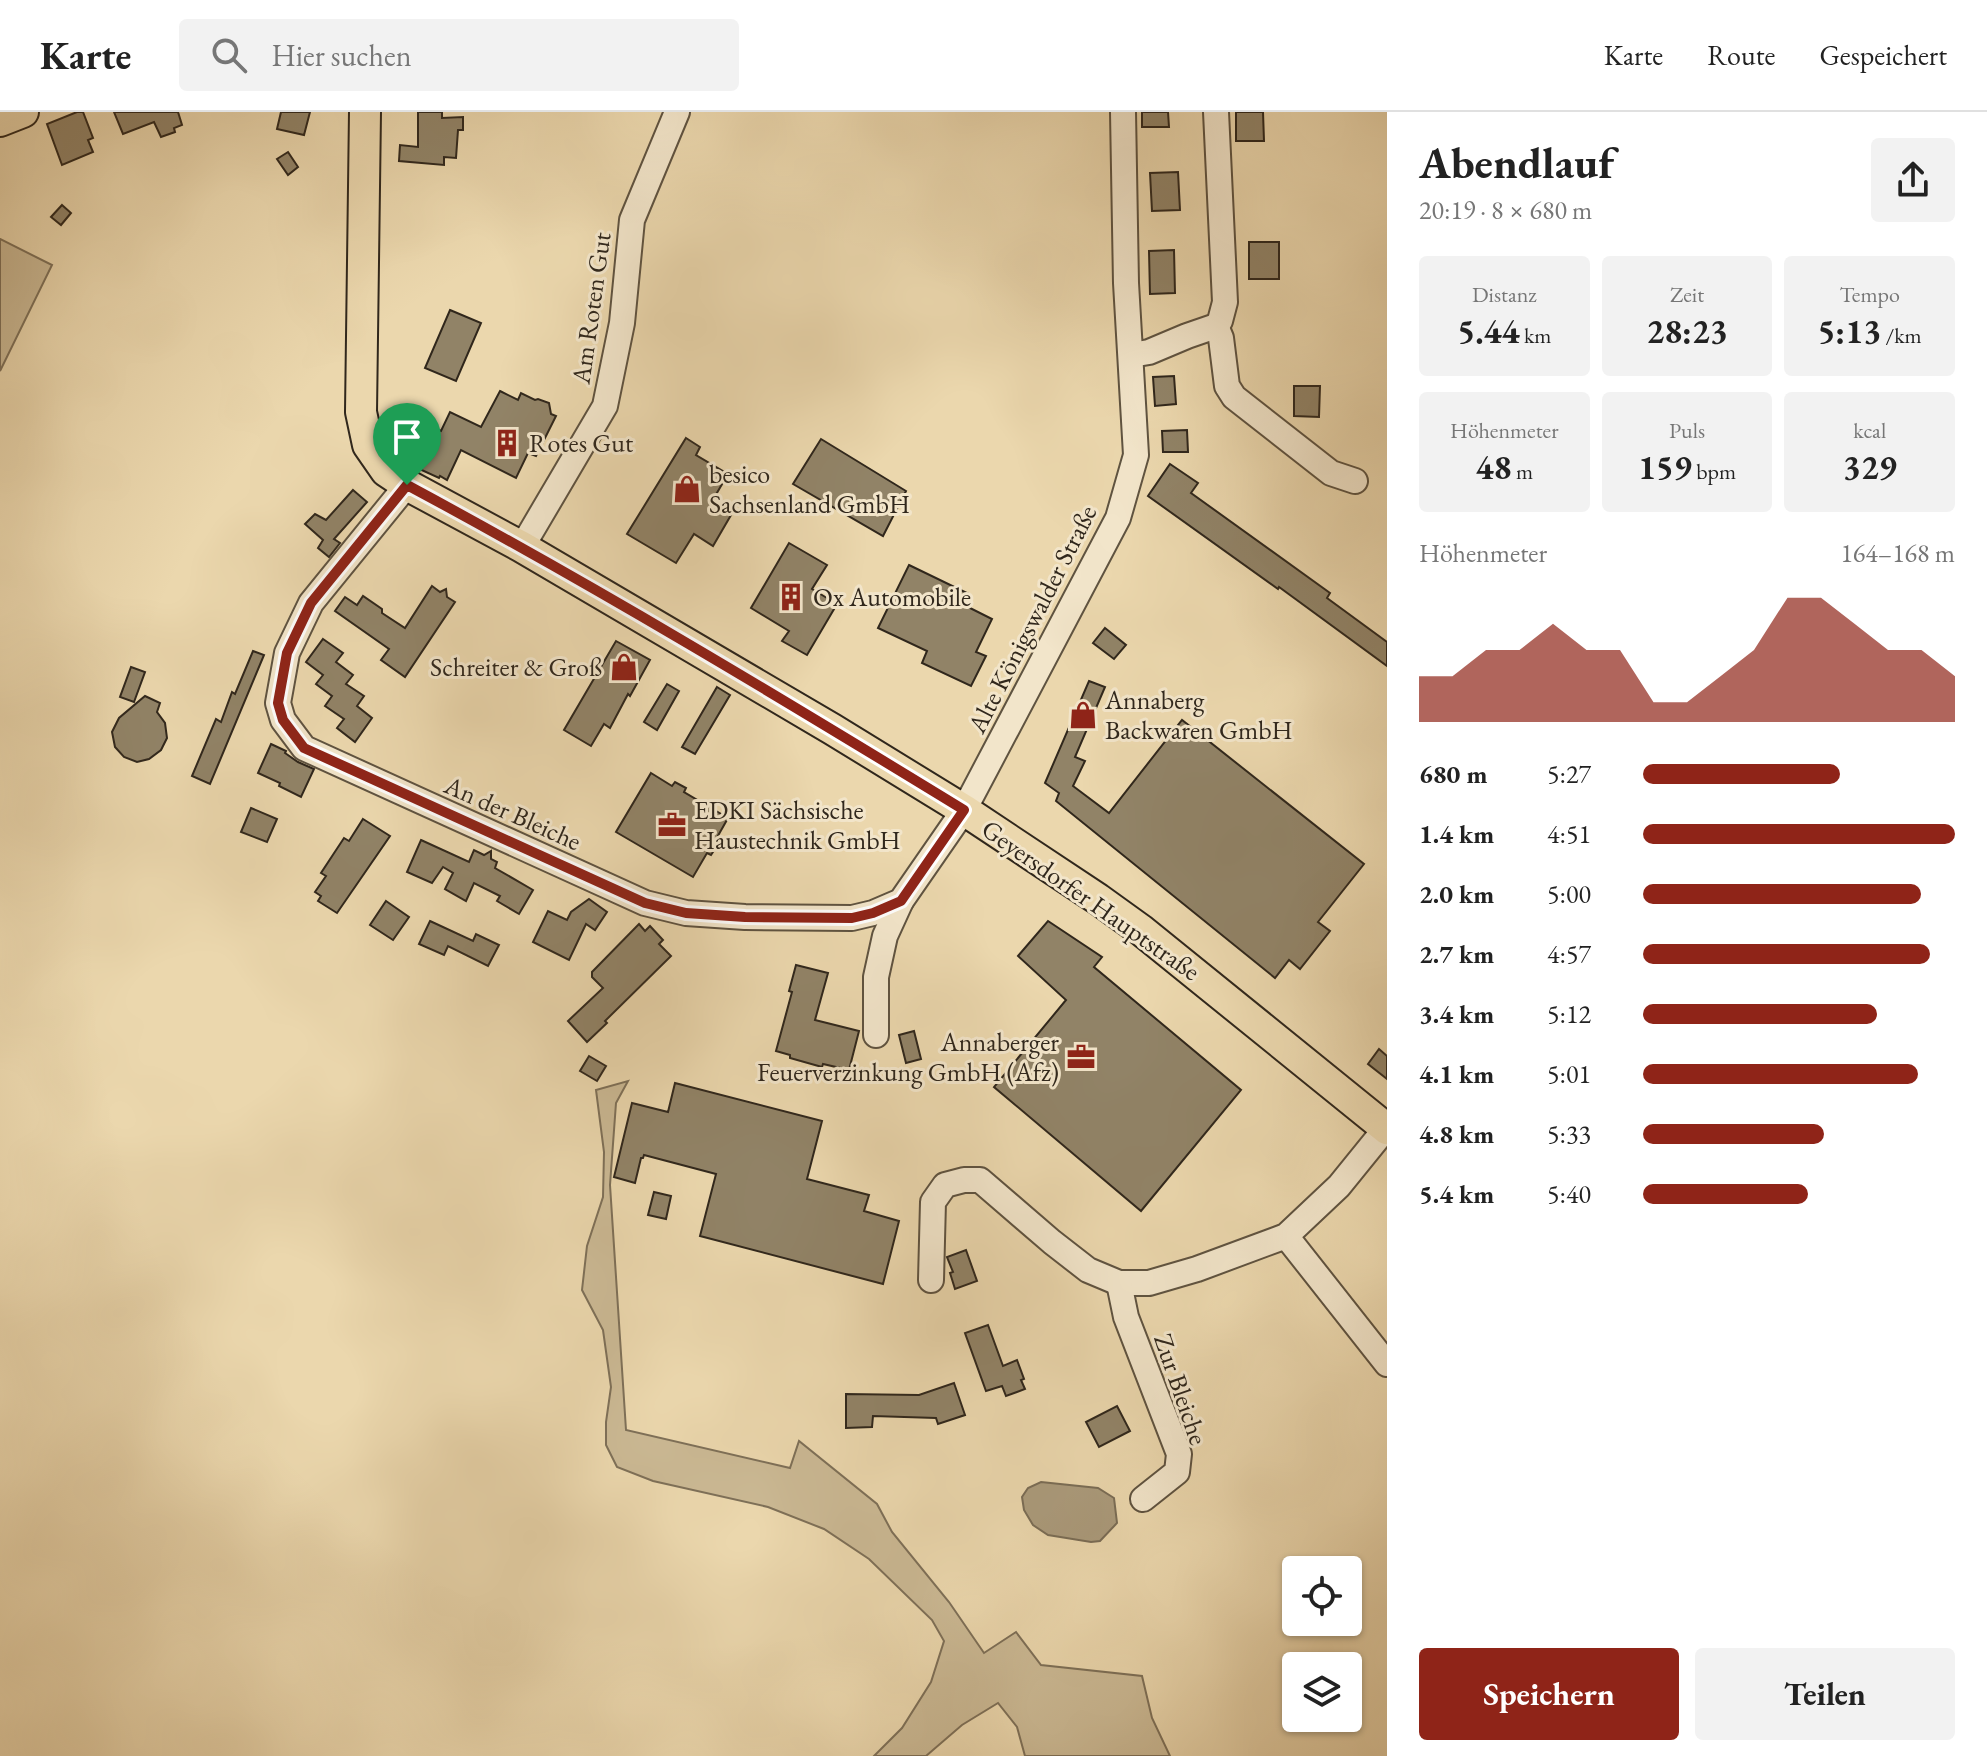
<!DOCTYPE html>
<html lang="de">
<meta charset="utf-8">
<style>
body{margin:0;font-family:"EB Garamond",serif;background:#f2f2f2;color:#222;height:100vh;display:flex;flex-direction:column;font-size:30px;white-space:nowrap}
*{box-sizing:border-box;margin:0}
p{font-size:26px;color:#767676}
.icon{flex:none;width:44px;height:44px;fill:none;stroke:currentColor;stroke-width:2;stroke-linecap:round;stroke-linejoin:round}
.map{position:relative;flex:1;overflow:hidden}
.panel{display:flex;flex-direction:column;background:#fff;width:600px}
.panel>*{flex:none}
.fabs{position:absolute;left:1282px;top:1444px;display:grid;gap:16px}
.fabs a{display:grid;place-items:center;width:80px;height:80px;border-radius:8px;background:#fff;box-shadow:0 2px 6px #0004;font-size:40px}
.pin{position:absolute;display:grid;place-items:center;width:68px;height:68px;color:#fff;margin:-82px -34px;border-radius:50% 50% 50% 0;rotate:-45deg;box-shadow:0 0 8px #0007}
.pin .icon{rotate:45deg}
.round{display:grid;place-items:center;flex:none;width:84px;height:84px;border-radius:8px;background:#f2f2f2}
.summary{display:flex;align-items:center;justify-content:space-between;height:136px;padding:0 32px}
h1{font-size:44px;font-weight:700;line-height:60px}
.figures{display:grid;grid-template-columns:repeat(3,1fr);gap:12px;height:136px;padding:8px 32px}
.figures div{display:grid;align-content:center;border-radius:8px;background:#f2f2f2;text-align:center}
.figures b{font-size:34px;font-weight:700}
.figures small{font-size:22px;font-weight:400}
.figures p{font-size:22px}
.chart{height:224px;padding:16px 32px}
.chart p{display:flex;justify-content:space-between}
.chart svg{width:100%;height:144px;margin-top:8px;fill:#8f2418;opacity:.7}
.action{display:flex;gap:16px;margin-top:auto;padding:16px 32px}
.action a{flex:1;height:92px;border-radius:8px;background:#8f2418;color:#fff;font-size:32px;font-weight:700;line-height:92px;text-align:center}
.action a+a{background:#f2f2f2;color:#222}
ul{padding:0 32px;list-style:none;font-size:26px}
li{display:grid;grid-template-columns:128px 96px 1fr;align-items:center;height:60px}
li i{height:20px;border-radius:10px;background:#8f2418}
header{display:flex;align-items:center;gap:48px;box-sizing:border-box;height:112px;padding:0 40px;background:#fff;border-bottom:2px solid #e0e0e0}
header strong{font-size:38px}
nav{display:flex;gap:44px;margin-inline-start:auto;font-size:28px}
.search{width:560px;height:72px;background:#f2f2f2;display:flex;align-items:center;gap:20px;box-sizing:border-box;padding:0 28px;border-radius:8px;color:#767676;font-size:30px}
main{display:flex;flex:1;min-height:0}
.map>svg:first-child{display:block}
</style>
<header>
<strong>Karte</strong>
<div class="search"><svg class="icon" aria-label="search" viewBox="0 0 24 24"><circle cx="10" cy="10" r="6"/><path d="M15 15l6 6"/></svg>Hier suchen</div>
<nav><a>Karte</a><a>Route</a><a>Gespeichert</a></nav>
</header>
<main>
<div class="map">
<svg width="1387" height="1644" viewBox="0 0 1387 1644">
<rect width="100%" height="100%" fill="#ebd7ad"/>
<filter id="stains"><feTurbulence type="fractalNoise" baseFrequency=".0025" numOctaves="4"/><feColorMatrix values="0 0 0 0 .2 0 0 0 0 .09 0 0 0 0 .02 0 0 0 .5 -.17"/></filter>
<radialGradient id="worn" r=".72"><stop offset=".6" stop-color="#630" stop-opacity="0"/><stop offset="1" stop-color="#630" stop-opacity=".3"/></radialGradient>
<!-- green -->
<g fill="#cbb994" stroke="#7e7058" stroke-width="2">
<path d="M0,127L52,153L0,259Z"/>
<path d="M628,969L616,991L610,1073L626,1318L790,1356L799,1329L877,1392L892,1420L949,1490L984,1541L1016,1520L1041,1553L1142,1564L1152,1606L1170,1644H1025L1017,1615L998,1591L962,1613L926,1644H874L902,1616L931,1570L944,1529L932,1508L869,1447L824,1417L768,1395L653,1369L617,1355L606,1333V1310L611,1275L603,1218L582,1178L587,1134L603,1085L604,1040L596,978Z"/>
</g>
<!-- water -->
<path fill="#ab9b7c" stroke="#7a6d56" stroke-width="2" d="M1041,1370L1098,1376L1114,1386L1117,1411L1100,1429L1091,1430L1048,1423L1033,1413L1024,1398L1022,1385L1028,1376Z"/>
<!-- building -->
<g fill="#918367" stroke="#30271c" stroke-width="2">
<path d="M77,0H83L93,26L88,28L93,40L62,53L47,12Z"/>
<path d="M114,0H178L182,13L174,16L175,20L161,25L154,10L123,22Z"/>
<path d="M281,0H310L304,23L277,17Z"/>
<path d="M418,0H442V6L463,5V18H458L456,46L444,45V53L399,49L400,33L418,35Z"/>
<path d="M1142,0H1168L1169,15H1142Z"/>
<path d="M1236,0H1263L1264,29H1236Z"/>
<path d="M288,40L298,55L288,63L277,47Z"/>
<path d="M1178,60L1180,98L1152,99L1150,61Z"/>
<path d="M62,93L71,101L61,113L51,105Z"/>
<rect x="1249" y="130" width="30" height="37"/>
<path d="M1174,138L1175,181L1150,182L1149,139Z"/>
<path d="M450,198L481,211L456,269L425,256Z"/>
<path d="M1174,264L1176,292L1155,294L1153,265Z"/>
<path d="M1294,274H1320L1319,305L1294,304Z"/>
<path d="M500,279L518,288L521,281L535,288L538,287L549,291L551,302L556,304L536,344L528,341L516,366L461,338L447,368L440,364L439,366L415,355L420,344L410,339L420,316L430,320L433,315L441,319L450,300L481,315Z"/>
<path d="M1187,318L1188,340H1163L1162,319Z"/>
<path d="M686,326L700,335L696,343L728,362L711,391L731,403L713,434L694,422L676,451L627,422Z"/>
<path d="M821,327L906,379L883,424L793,372Z"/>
<path d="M1170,352L1198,371L1191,381L1330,481L1327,486L1387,530V554L1279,475L1278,477L1148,384Z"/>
<path d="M353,378L367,390L334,427L340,431L329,445L318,436L323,428L305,412L315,402L326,408Z"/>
<path d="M789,431L827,453L812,477L837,492L807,543L782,529L789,519L751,496Z"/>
<path d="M909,453L969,482L964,493L992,507L976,540L986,544L971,574L922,551L927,539L878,516Z"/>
<path d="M432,474L440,480L446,477L447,485L455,490L405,565L381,548L389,537L335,499L345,485L357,493L363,484L382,497V501L405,516Z"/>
<path d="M1105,516L1126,533L1114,547L1093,531Z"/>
<path d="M323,527L343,541L336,550L353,563L346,572L364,584L357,594L372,606L355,630L337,616L344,607L325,594L332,584L316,572L323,563L306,550Z"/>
<path d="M616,529L650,548L630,584L628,582L610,616L604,612L591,634L564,618Z"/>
<path d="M253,539L264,543L210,672L192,664L216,607L221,610L232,580L235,582Z"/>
<path d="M131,555L145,560L134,590L120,585Z"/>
<path d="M1089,569L1105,575L1075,645L1085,649L1073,674L1109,701L1182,608L1364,752L1318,810L1330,819L1300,857L1289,848L1275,866L1056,689L1059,681L1045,671Z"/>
<path d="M667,572L679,579L657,618L644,610Z"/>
<path d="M717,575L730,583L695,642L682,635Z"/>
<path d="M145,584L160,591L157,600L165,611L167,626L161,638L149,647L137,650L124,645L115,635L112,620L119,606Z"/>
<path d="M271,632L286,639L285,641L298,650L314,657L301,685L279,674L280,671L258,661Z"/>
<path d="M651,661L672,674L675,670L686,676L684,680L728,706L715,729L719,731L711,743L707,741L693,765L616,720Z"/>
<path d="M251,696L277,707L267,730L241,720Z"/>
<path d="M363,707L390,724L337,801L318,789L321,784L315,780L326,764L321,761L344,726L349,729Z"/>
<path d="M421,728L469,750L474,738L484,743L491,739V747L497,750L495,756L533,778L519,802L497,789L500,784L474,771L466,789L445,777L453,761L443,755L432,771L407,760Z"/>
<path d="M589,787L607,800L595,818L586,812L569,848L533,830L548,799L567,808L571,800Z"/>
<path d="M386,789L409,805L393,828L370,813Z"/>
<path d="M430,809L473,829L476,822L499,833L488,854L448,834L444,843L419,832Z"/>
<path d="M1048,809L1102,845L1094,855L1241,978L1141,1099L994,975L1066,888L1018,844Z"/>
<path d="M639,812L645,819L650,814L663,828L659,832L671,844L605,909L607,911L587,930L568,909L603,876L592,865V860Z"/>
<path d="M796,853L828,861L815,908L859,919L849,958L823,952L822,955L790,946V943L776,939L792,880L789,879Z"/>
<path d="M914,919L921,947L906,951L899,923Z"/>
<path d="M1379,937L1387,944V967L1368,952Z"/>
<path d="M589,944L606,954L597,969L580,959Z"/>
<path d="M675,971L822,1009L807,1067L869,1083L864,1099L899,1109L883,1172L700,1124L716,1062L644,1043L643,1046H641L635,1071L614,1065L632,991L668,1000Z"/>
<path d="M654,1080L671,1084L666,1107L648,1103Z"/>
<path d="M966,1138L977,1169L955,1177L950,1161L953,1160L947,1145Z"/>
<path d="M988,1213L1003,1254L1017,1248L1024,1267L1021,1268L1025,1277L1006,1284L1002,1274L986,1279L965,1221Z"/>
<path d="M954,1271L965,1303L938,1312L936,1306L873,1304L872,1315L846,1316V1282L919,1283Z"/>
<path d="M1117,1294L1130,1319L1099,1335L1086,1310Z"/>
</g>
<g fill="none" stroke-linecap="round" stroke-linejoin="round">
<defs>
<g id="minor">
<path d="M1216,214L1221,226L1227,274L1234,285L1331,361L1355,369"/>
<path d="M1131,243L1149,240L1187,224L1216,214L1220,209L1225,190L1216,0"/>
<path d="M407,373L311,491L287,541L278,591L283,608L304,636L645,791L686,801L745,805L852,806L873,801L901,789L964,698L1118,406L1136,343L1126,171L1123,0"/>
<path d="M522,435L605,294L622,211L632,108L677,0"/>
<path d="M876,923V865L885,824L901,789"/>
<path d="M1286,1124L1387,1252"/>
<path d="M931,1168L933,1090L945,1073L964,1068H980L1052,1130L1088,1158L1119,1171H1149L1197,1157L1286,1124L1339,1074L1386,1016"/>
<path d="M1119,1171L1126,1205L1179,1342L1177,1360L1143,1387"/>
</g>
<g id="major">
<path d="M365,0L361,300L368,333L386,359L407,373L522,435L832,617L964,698L1098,787L1141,818L1387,1017"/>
<path d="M0,9L23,0"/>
</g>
</defs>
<!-- minor casing -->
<use href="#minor" stroke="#5f5340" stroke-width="28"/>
<!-- major casing -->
<use href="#major" stroke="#30271c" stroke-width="34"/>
<!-- minor -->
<use href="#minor" stroke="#f2e5ca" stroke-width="24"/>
<!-- major -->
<use href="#major" stroke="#ebd7ad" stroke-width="30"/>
</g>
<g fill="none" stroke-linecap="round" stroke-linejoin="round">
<defs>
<path id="route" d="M407,373C597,475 781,586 964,698L901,789L873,801L852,806L745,805L686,801L645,791L304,636L283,608L278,591L287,541L311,491Z"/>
</defs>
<!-- route casing -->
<use href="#route" stroke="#fff" stroke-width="16"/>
<!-- route -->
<use href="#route" stroke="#8f2418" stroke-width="10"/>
</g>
<!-- icons -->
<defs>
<symbol id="building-bare" viewBox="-9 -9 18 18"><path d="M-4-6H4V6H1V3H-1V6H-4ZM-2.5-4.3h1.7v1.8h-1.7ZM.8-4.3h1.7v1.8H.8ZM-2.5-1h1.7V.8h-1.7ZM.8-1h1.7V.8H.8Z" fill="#8f2418" stroke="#f2e5ca" stroke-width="2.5" paint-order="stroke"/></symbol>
<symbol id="shop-bare" viewBox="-9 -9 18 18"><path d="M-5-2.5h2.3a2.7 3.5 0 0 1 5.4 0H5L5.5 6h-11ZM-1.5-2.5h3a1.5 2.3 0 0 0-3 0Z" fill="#8f2418" stroke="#f2e5ca" stroke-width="2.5" paint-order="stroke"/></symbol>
<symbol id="office-bare" viewBox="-9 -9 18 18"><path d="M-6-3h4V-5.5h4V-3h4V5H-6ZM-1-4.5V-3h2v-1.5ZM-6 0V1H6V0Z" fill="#8f2418" stroke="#f2e5ca" stroke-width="2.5" paint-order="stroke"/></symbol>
</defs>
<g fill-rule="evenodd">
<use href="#building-bare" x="487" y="311" width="40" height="40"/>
<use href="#shop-bare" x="667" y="357" width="40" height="40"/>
<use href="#building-bare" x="771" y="465" width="40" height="40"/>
<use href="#shop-bare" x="604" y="535" width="40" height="40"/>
<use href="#shop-bare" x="1063" y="583" width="40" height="40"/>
<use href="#office-bare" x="652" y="693" width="40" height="40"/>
<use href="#office-bare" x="1061" y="925" width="40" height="40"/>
</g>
<g text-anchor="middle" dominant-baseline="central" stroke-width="6" stroke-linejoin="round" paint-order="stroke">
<!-- street labels -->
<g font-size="26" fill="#30271c" stroke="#f2e5ca">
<text transform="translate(591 196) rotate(-82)">Am Roten Gut</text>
<text transform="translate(1032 507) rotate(-63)">Alte Königswalder Straße</text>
<text transform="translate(513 701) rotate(24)">An der Bleiche</text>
<text transform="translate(1091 788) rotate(35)">Geyersdorfer Hauptstraße</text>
<text transform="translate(1181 1277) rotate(71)">Zur Bleiche</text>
</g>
<!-- poi labels -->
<g font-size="26" fill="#30271c" stroke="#f2e5ca" text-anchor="start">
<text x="529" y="331">Rotes Gut</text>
<text x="709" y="362">besico<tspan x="709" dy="30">Sachsenland GmbH</tspan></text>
<text x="813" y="485">Ox Automobile</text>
<text x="602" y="555" text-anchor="end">Schreiter &amp; Groß</text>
<text x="1105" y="588">Annaberg<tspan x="1105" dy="30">Backwaren GmbH</tspan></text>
<text x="694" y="698">EDKI Sächsische<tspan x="694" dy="30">Haustechnik GmbH</tspan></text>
<text x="1059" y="930" text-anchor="end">Annaberger<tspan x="1059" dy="30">Feuerverzinkung GmbH (Afz)</tspan></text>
</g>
</g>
<rect width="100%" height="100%" filter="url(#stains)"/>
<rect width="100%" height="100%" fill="url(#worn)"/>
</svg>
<div class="fabs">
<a><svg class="icon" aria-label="locate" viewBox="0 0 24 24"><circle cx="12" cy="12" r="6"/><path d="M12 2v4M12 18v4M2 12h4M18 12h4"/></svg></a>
<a><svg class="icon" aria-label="layers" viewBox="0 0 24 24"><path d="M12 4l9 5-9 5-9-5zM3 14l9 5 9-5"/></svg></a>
</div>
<div class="pin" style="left:407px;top:373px;background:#1e9e55"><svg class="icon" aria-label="arrive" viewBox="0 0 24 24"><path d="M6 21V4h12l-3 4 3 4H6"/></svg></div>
</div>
<section class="panel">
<div class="summary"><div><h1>Abendlauf</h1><p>20:19 · 8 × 680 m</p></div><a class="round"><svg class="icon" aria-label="share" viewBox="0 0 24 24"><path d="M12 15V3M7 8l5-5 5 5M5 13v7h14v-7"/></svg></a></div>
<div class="figures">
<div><p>Distanz</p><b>5.44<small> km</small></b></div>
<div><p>Zeit</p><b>28:23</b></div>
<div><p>Tempo</p><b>5:13<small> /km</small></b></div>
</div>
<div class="figures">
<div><p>Höhenmeter</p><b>48<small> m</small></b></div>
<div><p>Puls</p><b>159<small> bpm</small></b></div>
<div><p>kcal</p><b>329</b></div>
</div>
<div class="chart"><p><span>Höhenmeter</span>164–168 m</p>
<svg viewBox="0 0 160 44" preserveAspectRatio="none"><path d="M0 44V30L10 30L20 22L30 22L40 14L50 22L60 22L70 38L80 38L90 30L100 22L110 6L120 6L130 14L140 22L150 22L160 30V44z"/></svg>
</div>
<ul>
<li><b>680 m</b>5:27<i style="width:63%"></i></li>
<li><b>1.4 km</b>4:51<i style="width:100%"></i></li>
<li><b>2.0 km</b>5:00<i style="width:89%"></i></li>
<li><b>2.7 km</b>4:57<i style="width:92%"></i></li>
<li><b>3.4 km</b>5:12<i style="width:75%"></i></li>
<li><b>4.1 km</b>5:01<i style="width:88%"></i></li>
<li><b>4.8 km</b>5:33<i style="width:58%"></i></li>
<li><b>5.4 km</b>5:40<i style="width:53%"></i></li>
</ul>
<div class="action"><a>Speichern</a><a>Teilen</a></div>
</section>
</main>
